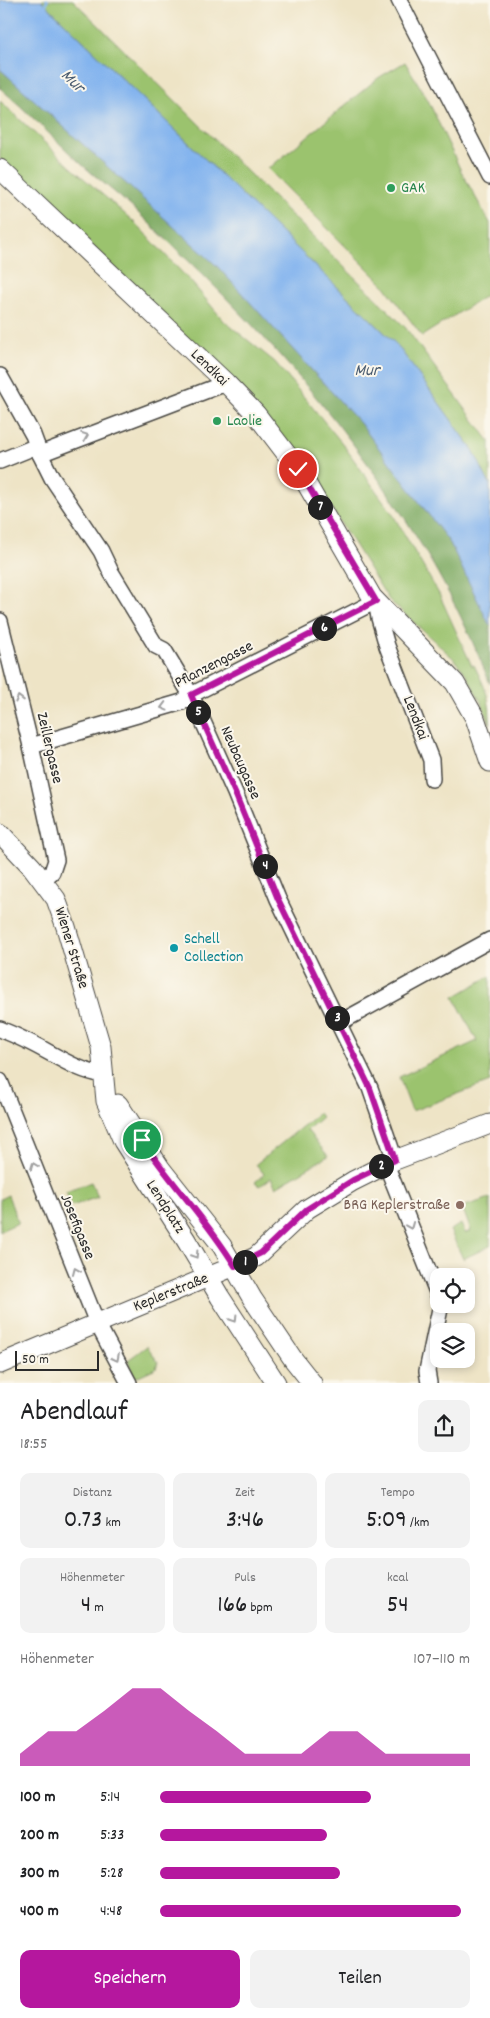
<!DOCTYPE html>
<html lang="de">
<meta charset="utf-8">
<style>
body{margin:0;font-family:Dekko,sans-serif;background:#f2f2f2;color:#202124;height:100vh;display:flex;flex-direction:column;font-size:19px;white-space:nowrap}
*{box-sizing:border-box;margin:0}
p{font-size:16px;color:#757577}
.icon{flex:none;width:28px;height:28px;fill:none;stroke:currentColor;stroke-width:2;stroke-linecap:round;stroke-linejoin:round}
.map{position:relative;height:1383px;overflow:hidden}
.sheet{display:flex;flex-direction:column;background:#fff;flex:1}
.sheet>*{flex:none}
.fabs{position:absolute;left:430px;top:1268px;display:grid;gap:10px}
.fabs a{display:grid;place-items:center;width:45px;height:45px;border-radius:10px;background:#fff;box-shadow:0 2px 8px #0003;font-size:25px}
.scale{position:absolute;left:15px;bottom:12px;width:84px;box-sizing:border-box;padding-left:5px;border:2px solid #2b2b2b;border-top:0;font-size:14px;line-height:18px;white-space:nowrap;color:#2b2b2b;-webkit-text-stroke:4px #fbf7ec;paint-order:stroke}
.pin{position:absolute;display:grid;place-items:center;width:42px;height:42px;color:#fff;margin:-21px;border:2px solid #fff;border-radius:50%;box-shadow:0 1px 5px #0007}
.km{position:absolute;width:25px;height:25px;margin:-12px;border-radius:50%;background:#222;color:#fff;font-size:14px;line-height:25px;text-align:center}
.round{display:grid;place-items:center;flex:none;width:52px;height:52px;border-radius:10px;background:#f2f2f2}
.head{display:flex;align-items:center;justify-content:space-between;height:85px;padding:0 20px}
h1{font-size:28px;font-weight:600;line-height:38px}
.figures{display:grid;grid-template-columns:repeat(3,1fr);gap:8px;height:85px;padding:5px 20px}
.figures div{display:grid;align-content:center;border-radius:10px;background:#f2f2f2;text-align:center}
.figures b{font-size:25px;font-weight:600}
.figures small{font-size:14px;font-weight:400}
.figures p{font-size:14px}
.chart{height:140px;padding:10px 20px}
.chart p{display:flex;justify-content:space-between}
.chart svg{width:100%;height:90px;margin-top:5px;fill:#b5179e;opacity:.7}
.action{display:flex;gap:10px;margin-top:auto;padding:10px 20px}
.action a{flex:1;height:58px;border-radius:10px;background:#b5179e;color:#fff;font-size:20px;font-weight:600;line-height:58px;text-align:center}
.action a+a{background:#f2f2f2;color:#202124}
ul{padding:0 20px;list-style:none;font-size:16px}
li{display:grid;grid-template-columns:80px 60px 1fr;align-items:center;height:38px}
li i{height:12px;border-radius:6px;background:#b5179e}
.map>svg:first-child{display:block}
</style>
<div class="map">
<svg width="490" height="1383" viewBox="0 0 490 1383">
<rect width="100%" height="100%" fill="#fbf7ec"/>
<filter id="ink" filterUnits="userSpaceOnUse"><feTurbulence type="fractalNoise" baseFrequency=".02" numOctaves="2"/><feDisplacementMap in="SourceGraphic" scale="10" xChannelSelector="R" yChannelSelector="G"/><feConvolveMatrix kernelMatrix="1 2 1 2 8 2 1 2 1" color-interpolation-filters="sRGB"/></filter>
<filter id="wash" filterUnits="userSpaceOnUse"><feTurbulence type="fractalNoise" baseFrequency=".0096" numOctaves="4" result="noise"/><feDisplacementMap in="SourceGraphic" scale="20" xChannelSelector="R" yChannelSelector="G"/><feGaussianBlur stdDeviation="1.12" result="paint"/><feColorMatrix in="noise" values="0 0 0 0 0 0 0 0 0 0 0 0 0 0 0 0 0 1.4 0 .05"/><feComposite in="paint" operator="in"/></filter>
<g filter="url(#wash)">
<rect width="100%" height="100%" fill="#eee4c6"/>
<!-- green -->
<g fill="#9bc36e" stroke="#63774c">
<path d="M41,0H73L405,327L490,442V485L473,450L397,345Z"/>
<path d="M405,62L428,100L461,171L490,223V293L422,336L384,285L268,169L378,78Z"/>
<path d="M0,101L72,168L134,222L193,284L224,321L275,362L342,443L392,513L439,594L472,666L474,665C486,689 490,697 490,724L483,706L466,674L453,658L389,600L306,468L92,246L0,159Z"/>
<path d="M490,976V1082L412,1111L399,1077L477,1041L454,997Z"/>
<path d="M319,1113L322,1117L307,1130L328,1156L276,1187L271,1178L260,1186L255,1182L264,1174L256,1164Z"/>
<path d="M91,1182L98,1197L72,1206L66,1192Z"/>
<path d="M8,1195L18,1223L0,1231V1199Z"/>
<path d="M490,1198V1246L463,1259L450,1230L461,1224L465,1233L471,1231L462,1207Z"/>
<path d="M147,1346L158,1362L156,1368L134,1378L128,1360Z"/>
</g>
<!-- forest -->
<path fill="#7ca961" stroke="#546a46" d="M0,69L217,266L360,423L450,543L490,626V684C444,563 362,446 275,350C231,301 182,254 134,209C116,193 98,179 80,163C53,138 28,112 0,88Z"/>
<!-- water -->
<path fill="#82b3ee" stroke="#566f8c" d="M0,0H41L397,345L473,450L490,485V626L450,543L360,423L217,266L0,69Z"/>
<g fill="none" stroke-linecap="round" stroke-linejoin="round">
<!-- stream -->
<path stroke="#82b3ee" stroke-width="3" d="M45,8L47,0"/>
</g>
</g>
<g filter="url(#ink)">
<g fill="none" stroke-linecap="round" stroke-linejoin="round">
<defs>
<g id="minor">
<path d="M399,0L490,177"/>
<path d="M0,376L33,435L40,454L52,478L101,551L111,572L156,646L164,650L191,695L235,793L278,899L370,1088L395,1160"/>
<path d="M40,454L226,383"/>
<path d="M0,461L37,446"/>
<path d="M0,621L31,746L56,860L52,872L43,880"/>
<path d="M31,746L182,702L191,695L376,601L379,618L387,646L431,760L432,779"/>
<path d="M339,1023L490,940"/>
<path d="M0,1029C10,1033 19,1037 29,1042C54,1054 76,1071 104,1075"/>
<path d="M0,1081L97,1323L129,1383"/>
<path d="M386,1164L439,1297"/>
<path d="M429,1383L427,1371L441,1304"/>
</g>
<g id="major">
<path d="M0,169L226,383L256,414L298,469L372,597L455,683L475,718L490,762"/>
<path d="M0,833L32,867L56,899L66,927L101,1047L106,1101L123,1141L186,1240L220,1297L276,1383"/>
<path d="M118,1104L161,1169L222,1246L252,1298L293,1359L312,1383"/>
<path d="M0,1364L256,1257L307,1209L353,1181L395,1160L490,1124"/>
</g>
</defs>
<!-- minor casing -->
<use href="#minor" stroke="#484742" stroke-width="18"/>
<!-- major casing -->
<use href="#major" stroke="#484742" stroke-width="21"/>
<!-- minor -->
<use href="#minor" stroke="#fff" stroke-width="15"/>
<!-- major -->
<use href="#major" stroke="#fff" stroke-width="19"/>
</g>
<!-- one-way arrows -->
<defs><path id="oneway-chevron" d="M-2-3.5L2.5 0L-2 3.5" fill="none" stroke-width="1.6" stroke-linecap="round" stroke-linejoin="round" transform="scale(1.25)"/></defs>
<g stroke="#a0a0a0">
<use href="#oneway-chevron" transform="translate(85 436) rotate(-21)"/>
<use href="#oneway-chevron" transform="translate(19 699) rotate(-104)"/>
<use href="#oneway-chevron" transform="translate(164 707) rotate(165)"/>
<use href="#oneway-chevron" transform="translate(34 1166) rotate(-111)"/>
<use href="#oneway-chevron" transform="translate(410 1226) rotate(68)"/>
<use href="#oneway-chevron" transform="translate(195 1255) rotate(58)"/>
<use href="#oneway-chevron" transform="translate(76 1271) rotate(-113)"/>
<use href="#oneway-chevron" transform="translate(234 1319) rotate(58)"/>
<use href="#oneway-chevron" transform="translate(116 1358) rotate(63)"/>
</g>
</g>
<g fill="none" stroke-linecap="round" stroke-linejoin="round" filter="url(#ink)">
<defs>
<path id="route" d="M142,1140C171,1184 208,1221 235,1266L261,1253L307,1209L353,1180L395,1160L370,1088L278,899L235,793L191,695L376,601L298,469"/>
</defs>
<!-- route casing -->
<use href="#route" stroke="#fff" stroke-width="10"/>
<!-- route -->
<use href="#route" stroke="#b5179e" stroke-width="6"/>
</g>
<!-- markers -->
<g fill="#2e9e5b" stroke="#fbf7ec" stroke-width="2">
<circle cx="391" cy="188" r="5"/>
<circle cx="217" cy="421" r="5"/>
</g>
<circle fill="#0f9aa8" stroke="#fbf7ec" stroke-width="2" cx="174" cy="948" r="5"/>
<circle fill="#8d6e63" stroke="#fbf7ec" stroke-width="2" cx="460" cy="1205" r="5"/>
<g text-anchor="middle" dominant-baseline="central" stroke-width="4" stroke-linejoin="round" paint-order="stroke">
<!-- leisure labels -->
<g font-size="16" fill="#27864d" stroke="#fbf7ec" text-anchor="start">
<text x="401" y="188">GAK</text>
<text x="227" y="421">Laolie</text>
</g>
<!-- street labels -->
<g font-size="16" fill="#2b2b2b" stroke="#fbf7ec">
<text transform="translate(209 368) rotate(44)">Lendkai</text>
<text transform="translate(214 665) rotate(-27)">Pflanzengasse</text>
<text transform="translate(415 718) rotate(69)">Lendkai</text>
<text transform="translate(49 748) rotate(77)">Zeillergasse</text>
<text transform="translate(240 763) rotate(66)">Neubaugasse</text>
<text transform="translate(71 948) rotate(73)">Wiener Straße</text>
<text transform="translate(165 1207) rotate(58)">Lendplatz</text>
<text transform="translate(77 1227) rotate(68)">Josefigasse</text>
<text transform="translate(171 1293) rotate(-22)">Keplerstraße</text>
</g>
<!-- culture labels -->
<g font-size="16" fill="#0d838f" stroke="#fbf7ec" text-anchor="start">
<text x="184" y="939">Schell<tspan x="184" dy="18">Collection</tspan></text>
</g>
<!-- education labels -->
<g font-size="16" fill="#785e54" stroke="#fbf7ec" text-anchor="end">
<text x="450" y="1205">BRG Keplerstraße</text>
</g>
<!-- water labels -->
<g font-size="18" font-style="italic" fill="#495b6f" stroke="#fbf7ec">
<text transform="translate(72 82) rotate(44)">Mur</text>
<text x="367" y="371">Mur</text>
</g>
</g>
</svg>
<div class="fabs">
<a><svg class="icon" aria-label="locate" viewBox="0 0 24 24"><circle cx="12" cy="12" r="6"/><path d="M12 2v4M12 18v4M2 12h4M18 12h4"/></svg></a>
<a><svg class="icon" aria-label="layers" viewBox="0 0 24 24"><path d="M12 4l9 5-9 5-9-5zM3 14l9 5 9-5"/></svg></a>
</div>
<div class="scale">50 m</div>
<div class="pin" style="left:142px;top:1140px;background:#1e9e55"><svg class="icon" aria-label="arrive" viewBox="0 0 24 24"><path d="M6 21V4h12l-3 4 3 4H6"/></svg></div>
<div class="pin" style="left:298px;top:469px;background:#d93025"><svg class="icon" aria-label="check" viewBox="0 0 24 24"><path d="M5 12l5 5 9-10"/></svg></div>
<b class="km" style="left:245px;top:1262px">1</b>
<b class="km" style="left:381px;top:1166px">2</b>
<b class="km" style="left:337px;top:1018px">3</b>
<b class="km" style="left:265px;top:866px">4</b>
<b class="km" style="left:198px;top:712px">5</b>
<b class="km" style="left:324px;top:628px">6</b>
<b class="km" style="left:320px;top:507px">7</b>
</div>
<section class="sheet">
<div class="head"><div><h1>Abendlauf</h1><p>18:55</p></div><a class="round"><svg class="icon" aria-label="share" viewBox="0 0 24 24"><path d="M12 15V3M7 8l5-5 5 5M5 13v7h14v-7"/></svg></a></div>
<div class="figures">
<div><p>Distanz</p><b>0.73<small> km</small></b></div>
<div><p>Zeit</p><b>3:46</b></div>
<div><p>Tempo</p><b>5:09<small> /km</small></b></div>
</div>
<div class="figures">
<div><p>Höhenmeter</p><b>4<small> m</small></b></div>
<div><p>Puls</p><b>166<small> bpm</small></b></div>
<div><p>kcal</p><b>54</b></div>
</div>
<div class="chart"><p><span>Höhenmeter</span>107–110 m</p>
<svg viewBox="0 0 160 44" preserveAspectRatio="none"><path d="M0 44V38L10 27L20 27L30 17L40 6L50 6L60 17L70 27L80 38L90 38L100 38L110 27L120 27L130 38L140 38L150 38L160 38V44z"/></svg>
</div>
<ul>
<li><b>100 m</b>5:14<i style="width:68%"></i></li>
<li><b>200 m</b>5:33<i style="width:54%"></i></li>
<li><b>300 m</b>5:28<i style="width:58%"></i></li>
<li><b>400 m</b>4:48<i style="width:97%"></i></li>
</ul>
<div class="action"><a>Speichern</a><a>Teilen</a></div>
</section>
